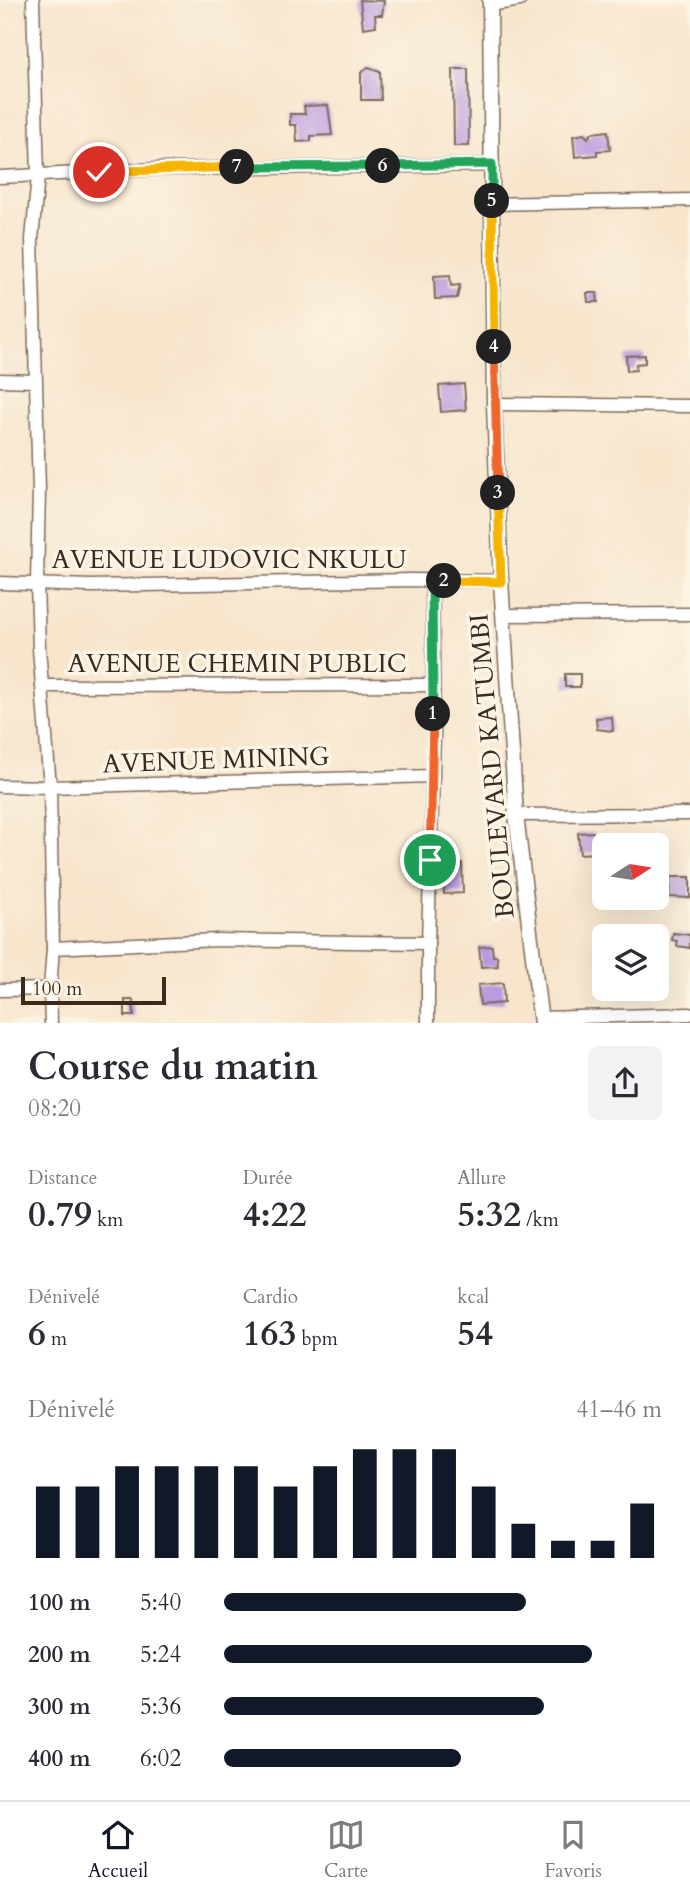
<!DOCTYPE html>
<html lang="fr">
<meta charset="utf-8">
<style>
body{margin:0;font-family:Cardo,serif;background:#f2f2f3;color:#2b2b33;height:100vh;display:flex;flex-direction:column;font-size:26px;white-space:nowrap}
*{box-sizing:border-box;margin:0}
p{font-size:23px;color:#7c7c81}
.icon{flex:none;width:38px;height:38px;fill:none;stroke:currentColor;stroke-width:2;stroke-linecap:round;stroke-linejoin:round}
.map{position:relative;height:1023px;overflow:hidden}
.drawer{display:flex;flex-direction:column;background:#fff;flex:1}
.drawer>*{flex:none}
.needle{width:46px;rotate:78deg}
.buttons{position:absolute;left:592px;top:833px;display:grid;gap:14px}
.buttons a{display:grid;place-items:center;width:77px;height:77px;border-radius:10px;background:#fff;box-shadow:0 7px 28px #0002;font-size:35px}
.scale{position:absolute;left:21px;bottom:18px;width:145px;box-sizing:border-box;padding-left:7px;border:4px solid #3b2a1e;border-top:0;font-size:19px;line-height:24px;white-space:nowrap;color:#3b2a1e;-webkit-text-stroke:5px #fcf5e5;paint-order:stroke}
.pin{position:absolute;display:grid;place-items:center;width:60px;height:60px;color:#fff;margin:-30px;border:4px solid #fff;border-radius:50%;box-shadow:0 2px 7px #0007}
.km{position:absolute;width:35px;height:35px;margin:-18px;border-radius:50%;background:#222;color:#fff;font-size:19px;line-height:35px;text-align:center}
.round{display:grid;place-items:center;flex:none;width:74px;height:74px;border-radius:10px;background:#f2f2f3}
.summary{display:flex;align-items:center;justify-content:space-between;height:119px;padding:0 28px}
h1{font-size:38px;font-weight:700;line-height:52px}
.figures{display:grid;grid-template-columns:repeat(3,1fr);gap:10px;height:119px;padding:7px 28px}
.figures div{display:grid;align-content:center}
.figures b{font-size:35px;font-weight:700}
.figures small{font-size:19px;font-weight:400}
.figures p{font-size:19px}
.chart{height:196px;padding:14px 28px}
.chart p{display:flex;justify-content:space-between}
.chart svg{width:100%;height:126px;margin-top:7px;stroke:#111827;stroke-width:6}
ul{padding:0 28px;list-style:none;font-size:23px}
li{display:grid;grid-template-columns:112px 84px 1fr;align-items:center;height:52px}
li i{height:18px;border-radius:9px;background:#111827}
.tabs{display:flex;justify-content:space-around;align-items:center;height:98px;border-top:2px solid #e1e1e2;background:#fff;font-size:19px;color:#7c7c81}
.tabs a{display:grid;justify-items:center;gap:4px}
.tabs .current{color:#111827}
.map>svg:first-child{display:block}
</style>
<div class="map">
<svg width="690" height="1023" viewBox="0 0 690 1023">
<rect width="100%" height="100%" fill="#fcf5e5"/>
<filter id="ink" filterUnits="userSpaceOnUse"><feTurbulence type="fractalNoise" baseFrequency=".0143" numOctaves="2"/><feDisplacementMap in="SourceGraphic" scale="14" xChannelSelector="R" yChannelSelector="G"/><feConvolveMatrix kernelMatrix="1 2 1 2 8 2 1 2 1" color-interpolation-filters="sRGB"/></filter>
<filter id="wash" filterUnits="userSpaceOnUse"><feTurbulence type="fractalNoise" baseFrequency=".00686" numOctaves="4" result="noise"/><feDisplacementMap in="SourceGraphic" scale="28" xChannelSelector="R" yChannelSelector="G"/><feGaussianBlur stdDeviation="1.57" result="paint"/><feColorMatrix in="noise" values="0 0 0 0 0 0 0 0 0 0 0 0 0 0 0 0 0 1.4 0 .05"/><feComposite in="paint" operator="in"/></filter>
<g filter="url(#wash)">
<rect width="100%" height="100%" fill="#f7e5cc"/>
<g id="blocks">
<!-- building -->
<g fill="#b696df">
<path d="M360,0L384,1L382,15H375L376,26L363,28Z"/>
<path d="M368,67L380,71L381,100H361V73Z"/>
<path d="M453,69H468L469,146H454Z"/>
<path d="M328,105L332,135L311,136V141L297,142L296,125H290V114H305L304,106Z"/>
<path d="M608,131L610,150L597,151V155L575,157L573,136L584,134L588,138L592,133Z"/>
<path d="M450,275L451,286L460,285L457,298L435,299L434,276Z"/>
<path d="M587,293H597L598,302H588Z"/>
<path d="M645,355V363L636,364V370L627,371L626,356Z"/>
<path d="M464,384L466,410L441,412L439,386Z"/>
<rect x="565" y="674" width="15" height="13"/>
<path d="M612,717L613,731L597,729L596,718Z"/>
<path d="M593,832L594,853L580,854L578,833Z"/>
<path d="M462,863L463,893L444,894L442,864Z"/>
<path d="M670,877H690V898L669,897Z"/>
<path d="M673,933L690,935V948L677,946V941L672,940Z"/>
<path d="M492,946L493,956H497L498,966L481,967L479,947Z"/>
<path d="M503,983L504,1003L480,1005L478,985Z"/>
<path d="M125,1000H133L134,1016H125Z"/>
</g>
</g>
</g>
<g filter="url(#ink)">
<use href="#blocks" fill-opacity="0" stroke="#7d6b5b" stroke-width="2"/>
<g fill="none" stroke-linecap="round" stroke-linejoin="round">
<defs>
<g id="minor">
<path d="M33,0L38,176L32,239L39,490L37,583L39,648L50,787L53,948L50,989L51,1023"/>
<path d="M490,5L520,0"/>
<path d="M0,177L160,169L492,165"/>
<path d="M492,204L690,200"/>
<path d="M0,380L35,381"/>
<path d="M494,404L690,406"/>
<path d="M0,583L91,586L412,580L501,581"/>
<path d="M505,615L690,614"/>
<path d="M42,686L432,685"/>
<path d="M0,786L50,787L433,776"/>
<path d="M516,815L690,814"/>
<path d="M53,948L217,940L428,943"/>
<path d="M0,990L50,989"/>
<path d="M540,1018L690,1014"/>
<path d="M428,1023V943L434,734L432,580"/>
</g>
<path id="tertiary" d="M490,0L494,404L501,581L516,815L541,1023"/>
</defs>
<!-- minor casing -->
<use href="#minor" stroke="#7d6b5b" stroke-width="15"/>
<!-- tertiary casing -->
<use href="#tertiary" stroke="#7d6b5b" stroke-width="17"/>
<!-- minor -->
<use href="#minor" stroke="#fff" stroke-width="12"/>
<!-- tertiary -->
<use href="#tertiary" stroke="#fff" stroke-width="14"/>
</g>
</g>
<g fill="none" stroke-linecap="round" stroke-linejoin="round" filter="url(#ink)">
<defs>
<path id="split-1" d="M430,860L433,714"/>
<path id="split-2" d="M433,714L432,580L444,581"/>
<path id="split-3" d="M444,581L501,582L498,493"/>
<path id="split-4" d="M494,347L498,493"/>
<path id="split-5" d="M492,201L494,347"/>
<path id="split-6" d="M383,166L492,164V201"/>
<path id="split-7" d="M237,167L383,166"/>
<path id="split-8" d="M99,172L237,167"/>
</defs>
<!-- split-1 casing -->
<use href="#split-1" stroke="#fff" stroke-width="14"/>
<!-- split-2 casing -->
<use href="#split-2" stroke="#fff" stroke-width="14"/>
<!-- split-3 casing -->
<use href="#split-3" stroke="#fff" stroke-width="14"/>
<!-- split-4 casing -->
<use href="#split-4" stroke="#fff" stroke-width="14"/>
<!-- split-5 casing -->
<use href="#split-5" stroke="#fff" stroke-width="14"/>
<!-- split-6 casing -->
<use href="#split-6" stroke="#fff" stroke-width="14"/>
<!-- split-7 casing -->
<use href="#split-7" stroke="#fff" stroke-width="14"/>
<!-- split-8 casing -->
<use href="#split-8" stroke="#fff" stroke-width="14"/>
<!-- split-1 -->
<use href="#split-1" stroke="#f0652b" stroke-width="9"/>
<!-- split-2 -->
<use href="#split-2" stroke="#22a559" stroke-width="9"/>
<!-- split-3 -->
<use href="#split-3" stroke="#f5b400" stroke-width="9"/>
<!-- split-4 -->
<use href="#split-4" stroke="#f0652b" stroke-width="9"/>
<!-- split-5 -->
<use href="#split-5" stroke="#f5b400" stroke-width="9"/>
<!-- split-6 -->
<use href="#split-6" stroke="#22a559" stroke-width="9"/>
<!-- split-7 -->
<use href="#split-7" stroke="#22a559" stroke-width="9"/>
<!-- split-8 -->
<use href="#split-8" stroke="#f5b400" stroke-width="9"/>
</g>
<g text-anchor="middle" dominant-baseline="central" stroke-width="7" stroke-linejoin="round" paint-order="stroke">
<!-- street labels -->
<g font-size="26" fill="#3b2a1e" stroke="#fcf5e5">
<text x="229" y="559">AVENUE LUDOVIC NKULU</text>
<text x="237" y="663">AVENUE CHEMIN PUBLIC</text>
<text transform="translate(216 760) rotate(-2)">AVENUE MINING</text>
<text transform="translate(492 766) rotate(-95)">BOULEVARD KATUMBI</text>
</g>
</g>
</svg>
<div class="buttons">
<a><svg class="needle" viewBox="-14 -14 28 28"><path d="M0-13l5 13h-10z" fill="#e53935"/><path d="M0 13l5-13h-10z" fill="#7c7c81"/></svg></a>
<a><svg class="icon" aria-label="layers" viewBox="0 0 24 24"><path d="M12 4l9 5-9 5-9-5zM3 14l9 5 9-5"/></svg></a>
</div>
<div class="scale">100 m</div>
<div class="pin" style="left:430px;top:860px;background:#1e9e55"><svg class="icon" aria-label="arrive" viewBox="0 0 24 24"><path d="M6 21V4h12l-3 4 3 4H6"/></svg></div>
<div class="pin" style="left:99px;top:172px;background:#d93025"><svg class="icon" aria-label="check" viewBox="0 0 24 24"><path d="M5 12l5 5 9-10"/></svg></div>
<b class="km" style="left:433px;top:714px">1</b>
<b class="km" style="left:444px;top:581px">2</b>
<b class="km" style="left:498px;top:493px">3</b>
<b class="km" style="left:494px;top:347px">4</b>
<b class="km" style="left:492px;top:201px">5</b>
<b class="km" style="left:383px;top:166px">6</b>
<b class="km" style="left:237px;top:167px">7</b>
</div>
<section class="drawer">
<div class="summary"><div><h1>Course du matin</h1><p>08:20</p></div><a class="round"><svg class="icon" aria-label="share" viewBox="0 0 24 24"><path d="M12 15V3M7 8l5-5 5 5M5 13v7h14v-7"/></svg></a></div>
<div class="figures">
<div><p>Distance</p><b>0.79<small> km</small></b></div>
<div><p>Durée</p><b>4:22</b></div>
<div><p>Allure</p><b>5:32<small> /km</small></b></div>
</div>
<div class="figures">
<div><p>Dénivelé</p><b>6<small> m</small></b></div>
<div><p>Cardio</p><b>163<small> bpm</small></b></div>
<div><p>kcal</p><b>54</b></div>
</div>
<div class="chart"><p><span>Dénivelé</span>41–46 m</p>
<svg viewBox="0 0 160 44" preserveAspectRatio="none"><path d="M5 44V19M15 44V19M25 44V12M35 44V12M45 44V12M55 44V12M65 44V19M75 44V12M85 44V6M95 44V6M105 44V6M115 44V19M125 44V32M135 44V38M145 44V38M155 44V25"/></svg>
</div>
<ul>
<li><b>100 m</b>5:40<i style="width:69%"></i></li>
<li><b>200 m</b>5:24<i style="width:84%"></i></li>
<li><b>300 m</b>5:36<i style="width:73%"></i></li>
<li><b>400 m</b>6:02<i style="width:54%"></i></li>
</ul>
</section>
<nav class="tabs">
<a class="current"><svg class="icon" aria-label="home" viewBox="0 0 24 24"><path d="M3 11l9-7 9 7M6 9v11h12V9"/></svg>Accueil</a>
<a><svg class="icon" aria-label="map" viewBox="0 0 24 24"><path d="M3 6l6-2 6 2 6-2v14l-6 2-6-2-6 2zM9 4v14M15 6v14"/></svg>Carte</a>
<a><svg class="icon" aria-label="saved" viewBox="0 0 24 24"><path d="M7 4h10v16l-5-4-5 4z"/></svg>Favoris</a>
</nav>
